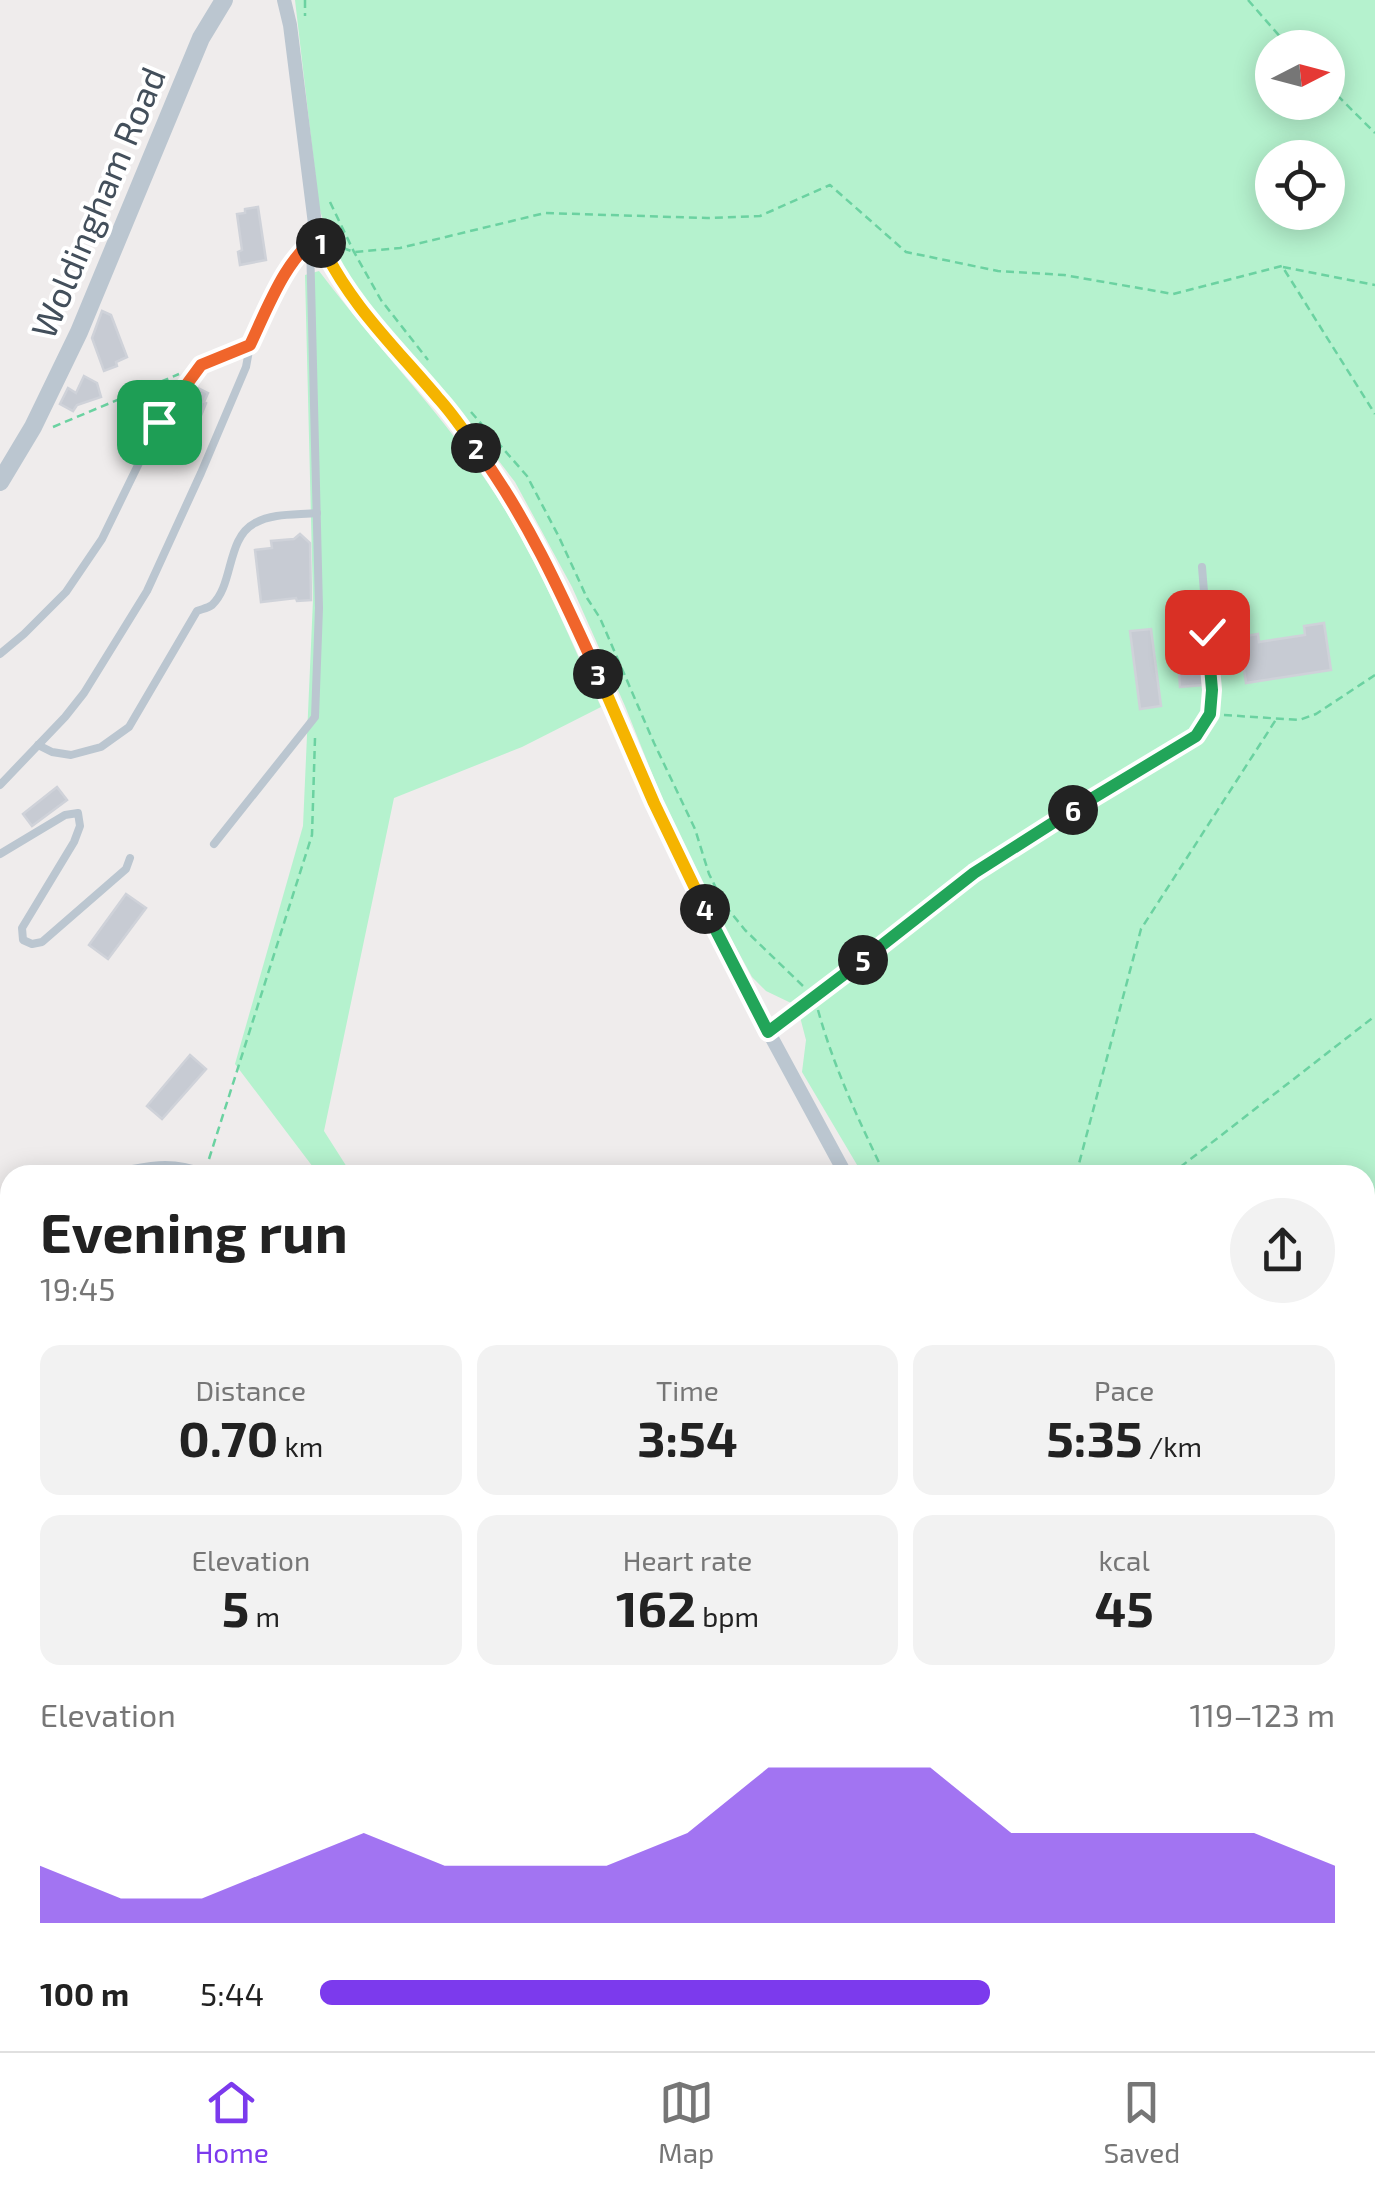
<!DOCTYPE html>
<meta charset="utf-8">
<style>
body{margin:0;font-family:"Exo 2",sans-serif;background:#f2f2f2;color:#222;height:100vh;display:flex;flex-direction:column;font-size:38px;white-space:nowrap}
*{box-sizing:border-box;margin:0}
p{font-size:32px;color:#767676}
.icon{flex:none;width:55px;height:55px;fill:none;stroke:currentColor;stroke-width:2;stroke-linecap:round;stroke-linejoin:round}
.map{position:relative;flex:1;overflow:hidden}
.sheet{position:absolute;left:0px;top:1165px;width:1375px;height:888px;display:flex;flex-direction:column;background:#fff;border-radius:30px 30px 0 0;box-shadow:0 5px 25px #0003}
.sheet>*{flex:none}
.needle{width:65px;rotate:84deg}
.fabs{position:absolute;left:1255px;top:30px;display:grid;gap:20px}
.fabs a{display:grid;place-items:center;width:90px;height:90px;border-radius:50%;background:#fff;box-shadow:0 5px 25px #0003;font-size:50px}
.pin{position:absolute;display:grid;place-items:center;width:85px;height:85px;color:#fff;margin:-42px;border-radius:20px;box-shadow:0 5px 15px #0006}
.km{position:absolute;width:50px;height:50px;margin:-25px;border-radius:50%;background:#222;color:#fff;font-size:28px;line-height:50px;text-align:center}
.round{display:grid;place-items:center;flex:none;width:105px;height:105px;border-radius:52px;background:#f2f2f2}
.headline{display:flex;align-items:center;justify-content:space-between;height:170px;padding:0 40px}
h1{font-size:55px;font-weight:700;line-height:75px}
.metrics{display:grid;grid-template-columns:repeat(3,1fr);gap:15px;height:170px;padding:10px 40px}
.metrics div{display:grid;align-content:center;border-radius:20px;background:#f2f2f2;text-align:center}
.metrics b{font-size:50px;font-weight:700}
.metrics small{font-size:28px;font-weight:400}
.metrics p{font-size:28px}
.chart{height:280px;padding:20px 40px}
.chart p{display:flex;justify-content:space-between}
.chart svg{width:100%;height:180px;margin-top:10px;fill:#7c3aed;opacity:.7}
ul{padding:0 40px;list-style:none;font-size:32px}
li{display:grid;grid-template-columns:160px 120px 1fr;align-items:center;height:75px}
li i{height:25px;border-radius:12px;background:#7c3aed}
.menu{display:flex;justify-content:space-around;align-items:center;height:140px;border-top:2px solid #e0e0e0;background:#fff;font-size:28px;color:#767676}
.menu a{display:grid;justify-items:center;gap:5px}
.menu .active{color:#7c3aed}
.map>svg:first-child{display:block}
</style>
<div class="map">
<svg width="1375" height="2051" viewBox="0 0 1375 2051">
<rect width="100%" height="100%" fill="#efecec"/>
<!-- green -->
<g fill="#b5f2ce" fill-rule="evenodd">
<path d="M295,0H1375V2051H1343L1339,2043L1365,2042V1175H863L802,1072L806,1040L800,1017L791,1003L766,991L752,977L718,915L665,806L625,706L572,587L515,482L452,400L370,310L346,278L331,247L319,207ZM1272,48H1328V102H1272ZM1272,158H1328V212H1272Z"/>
<path d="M319,271C377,348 447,418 499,500C540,565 569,637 601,707L522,747L394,798L324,1131L352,1175H319L235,1064L303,826L313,600L305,275Z"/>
<path d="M469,2043H631L621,2051H469Z"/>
<path d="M923,2043H1068L1076,2051H931Z"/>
</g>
<!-- building -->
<g fill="#c7cbd3" stroke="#cfd2d9" stroke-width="2.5">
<path d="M258,207L266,260L240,265L238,252L242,250L237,214L245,213V209Z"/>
<path d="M102,311L111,315L127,357L116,362L117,366L104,371L92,338Z"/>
<path d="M84,376L97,383L101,397L77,405L73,411L60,404L68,388L76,393Z"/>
<path d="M194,386L208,393L204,402L206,403L188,448L173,442L182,422L177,420Z"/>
<path d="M300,534L310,543L311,600L297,601L296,598L261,602L255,550L272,548L271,541L294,539Z"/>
<path d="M1197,610L1203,685L1180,687L1175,611Z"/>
<path d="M1324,623L1331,670L1246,683L1239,637L1258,634L1259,642L1305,635L1304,626Z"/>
<path d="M1151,629L1161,706L1140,709L1130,631Z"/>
<path d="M57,787L67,800L32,826L23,814Z"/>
<path d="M126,894L146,908L108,959L89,945Z"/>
<path d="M190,1055L206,1069L162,1119L147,1106Z"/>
</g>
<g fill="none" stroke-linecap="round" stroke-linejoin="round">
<!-- path -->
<g stroke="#6bd2a1" stroke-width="2.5" stroke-dasharray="8 5" stroke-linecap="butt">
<path d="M305,0V16"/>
<path d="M1248,0L1290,48"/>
<path d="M1328,86L1375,133"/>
<path d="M330,202L354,252L381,300L428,360"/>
<path d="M343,248L354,252L400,248L545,213L707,218L760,216L830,185L906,252L998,271L1064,275L1173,294L1282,266L1375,414"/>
<path d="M1283,267L1375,285"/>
<path d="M214,360L234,351"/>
<path d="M471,412L527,476L559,537L587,598L600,618L654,743L695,829L709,874L724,904L745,930L804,987"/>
<path d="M53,427L179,374"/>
<path d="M1224,715L1299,720L1316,714L1375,675"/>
<path d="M818,1010C834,1068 859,1121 885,1175"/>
<path d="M209,1159L312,835L315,738"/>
<path d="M1076,1175L1141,929L1277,718"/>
<path d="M1170,1175L1375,1016"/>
<path d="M0,1355L10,1350"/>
<path d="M0,1978L10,1977"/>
<path d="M1365,2022L1375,2039"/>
<path d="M470,2042L471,2051"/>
</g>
<!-- service -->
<g stroke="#bbc6d0" stroke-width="8">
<path d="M0,654L24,634L66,592L102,539L159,422L201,365"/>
<path d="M38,745L52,752L71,755L101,747L129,727L197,611C202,609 208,608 212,605C234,585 226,538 255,523C272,513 297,515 317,513"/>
<path d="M0,785L65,717L84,693L147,591L201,473L246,367L250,345L284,273L310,242L319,238"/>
<path d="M214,844L315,717L319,608L310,242"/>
<path d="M0,854L65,815L78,813L80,826L74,842L22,928L23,940L32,944L42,942L126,869L130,858"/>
<path d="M768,1032L815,998L973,873L1197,736L1210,714L1212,691L1202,567"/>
<path d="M0,1927L10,1929"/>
</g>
<!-- minor -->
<g stroke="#bbc6d0" stroke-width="14">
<path d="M284,0L290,25L315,224L332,268L362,311L442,401L502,483L554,576L654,803L742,983L846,1175"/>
<path d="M118,1175C145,1169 173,1163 200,1175"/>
<path d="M0,1201L10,1199"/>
<path d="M10,1561C2,1572 2,1586 10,1597"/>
<path d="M1326,2042L1330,2051"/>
<path d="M630,2051L643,2042"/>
</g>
<!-- tertiary -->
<path stroke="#bbc6d0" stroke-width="18" d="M0,482L33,427L79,332L201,38L224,0"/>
</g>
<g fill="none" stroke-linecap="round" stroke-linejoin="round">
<defs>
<path id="split-1" d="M159,422L201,365L250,345C265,314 288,252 319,238L321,243"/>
<path id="split-2" d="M321,243C348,303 396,348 438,398C452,413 464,431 476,448"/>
<path id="split-3" d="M476,448C527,517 562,595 598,674"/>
<path id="split-4" d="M598,674L654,803L705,909"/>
<path id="split-5" d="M705,909L768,1032L863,960"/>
<path id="split-6" d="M863,960L974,873L1073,810"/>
<path id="split-7" d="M1073,810L1196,736L1210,714L1212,690L1207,632"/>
</defs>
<!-- split-1 casing -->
<use href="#split-1" stroke="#fff" stroke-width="20"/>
<!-- split-2 casing -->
<use href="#split-2" stroke="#fff" stroke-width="20"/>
<!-- split-3 casing -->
<use href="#split-3" stroke="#fff" stroke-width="20"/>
<!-- split-4 casing -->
<use href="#split-4" stroke="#fff" stroke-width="20"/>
<!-- split-5 casing -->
<use href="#split-5" stroke="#fff" stroke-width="20"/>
<!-- split-6 casing -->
<use href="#split-6" stroke="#fff" stroke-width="20"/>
<!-- split-7 casing -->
<use href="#split-7" stroke="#fff" stroke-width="20"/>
<!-- split-1 -->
<use href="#split-1" stroke="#f0652b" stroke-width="12"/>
<!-- split-2 -->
<use href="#split-2" stroke="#f5b400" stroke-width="12"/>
<!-- split-3 -->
<use href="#split-3" stroke="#f0652b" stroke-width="12"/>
<!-- split-4 -->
<use href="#split-4" stroke="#f5b400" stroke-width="12"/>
<!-- split-5 -->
<use href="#split-5" stroke="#22a559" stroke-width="12"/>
<!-- split-6 -->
<use href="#split-6" stroke="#22a559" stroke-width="12"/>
<!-- split-7 -->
<use href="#split-7" stroke="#22a559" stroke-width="12"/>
</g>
<g text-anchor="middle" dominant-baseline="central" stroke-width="8" stroke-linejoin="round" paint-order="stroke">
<!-- street labels -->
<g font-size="35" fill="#434f5b" stroke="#fff">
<text transform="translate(97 202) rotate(-67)">Woldingham Road</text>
</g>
</g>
</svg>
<div class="fabs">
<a><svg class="needle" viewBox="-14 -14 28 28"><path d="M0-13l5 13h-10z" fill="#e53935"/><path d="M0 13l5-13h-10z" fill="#767676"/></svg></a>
<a><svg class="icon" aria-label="locate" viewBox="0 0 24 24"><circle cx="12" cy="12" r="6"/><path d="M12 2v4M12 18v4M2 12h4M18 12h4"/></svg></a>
</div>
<div class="pin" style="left:159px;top:422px;background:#1e9e55"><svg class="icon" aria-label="arrive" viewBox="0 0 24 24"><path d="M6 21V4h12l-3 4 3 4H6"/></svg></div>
<div class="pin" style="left:1207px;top:632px;background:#d93025"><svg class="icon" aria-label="check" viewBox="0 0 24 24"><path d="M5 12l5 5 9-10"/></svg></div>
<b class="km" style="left:321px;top:243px">1</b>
<b class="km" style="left:476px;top:448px">2</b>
<b class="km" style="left:598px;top:674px">3</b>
<b class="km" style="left:705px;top:909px">4</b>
<b class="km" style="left:863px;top:960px">5</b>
<b class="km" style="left:1073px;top:810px">6</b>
<section class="sheet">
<div class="headline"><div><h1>Evening run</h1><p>19:45</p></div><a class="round"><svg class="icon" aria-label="share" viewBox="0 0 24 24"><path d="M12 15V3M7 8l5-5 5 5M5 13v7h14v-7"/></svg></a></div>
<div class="metrics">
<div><p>Distance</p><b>0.70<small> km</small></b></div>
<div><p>Time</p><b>3:54</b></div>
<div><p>Pace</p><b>5:35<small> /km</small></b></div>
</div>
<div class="metrics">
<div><p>Elevation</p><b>5<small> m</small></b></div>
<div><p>Heart rate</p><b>162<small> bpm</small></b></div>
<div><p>kcal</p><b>45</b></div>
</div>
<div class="chart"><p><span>Elevation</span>119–123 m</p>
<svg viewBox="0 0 160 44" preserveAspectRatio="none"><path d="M0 44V30L10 38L20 38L30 30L40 22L50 30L60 30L70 30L80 22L90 6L100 6L110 6L120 22L130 22L140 22L150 22L160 30V44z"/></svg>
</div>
<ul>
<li><b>100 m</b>5:44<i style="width:66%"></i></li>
</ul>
</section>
</div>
<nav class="menu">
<a class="active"><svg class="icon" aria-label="home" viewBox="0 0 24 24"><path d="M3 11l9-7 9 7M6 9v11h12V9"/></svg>Home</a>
<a><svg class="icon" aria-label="map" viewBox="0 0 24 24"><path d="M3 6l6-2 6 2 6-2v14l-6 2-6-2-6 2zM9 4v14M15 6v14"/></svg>Map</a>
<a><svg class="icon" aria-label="saved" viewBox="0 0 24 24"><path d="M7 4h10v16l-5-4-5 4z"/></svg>Saved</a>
</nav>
